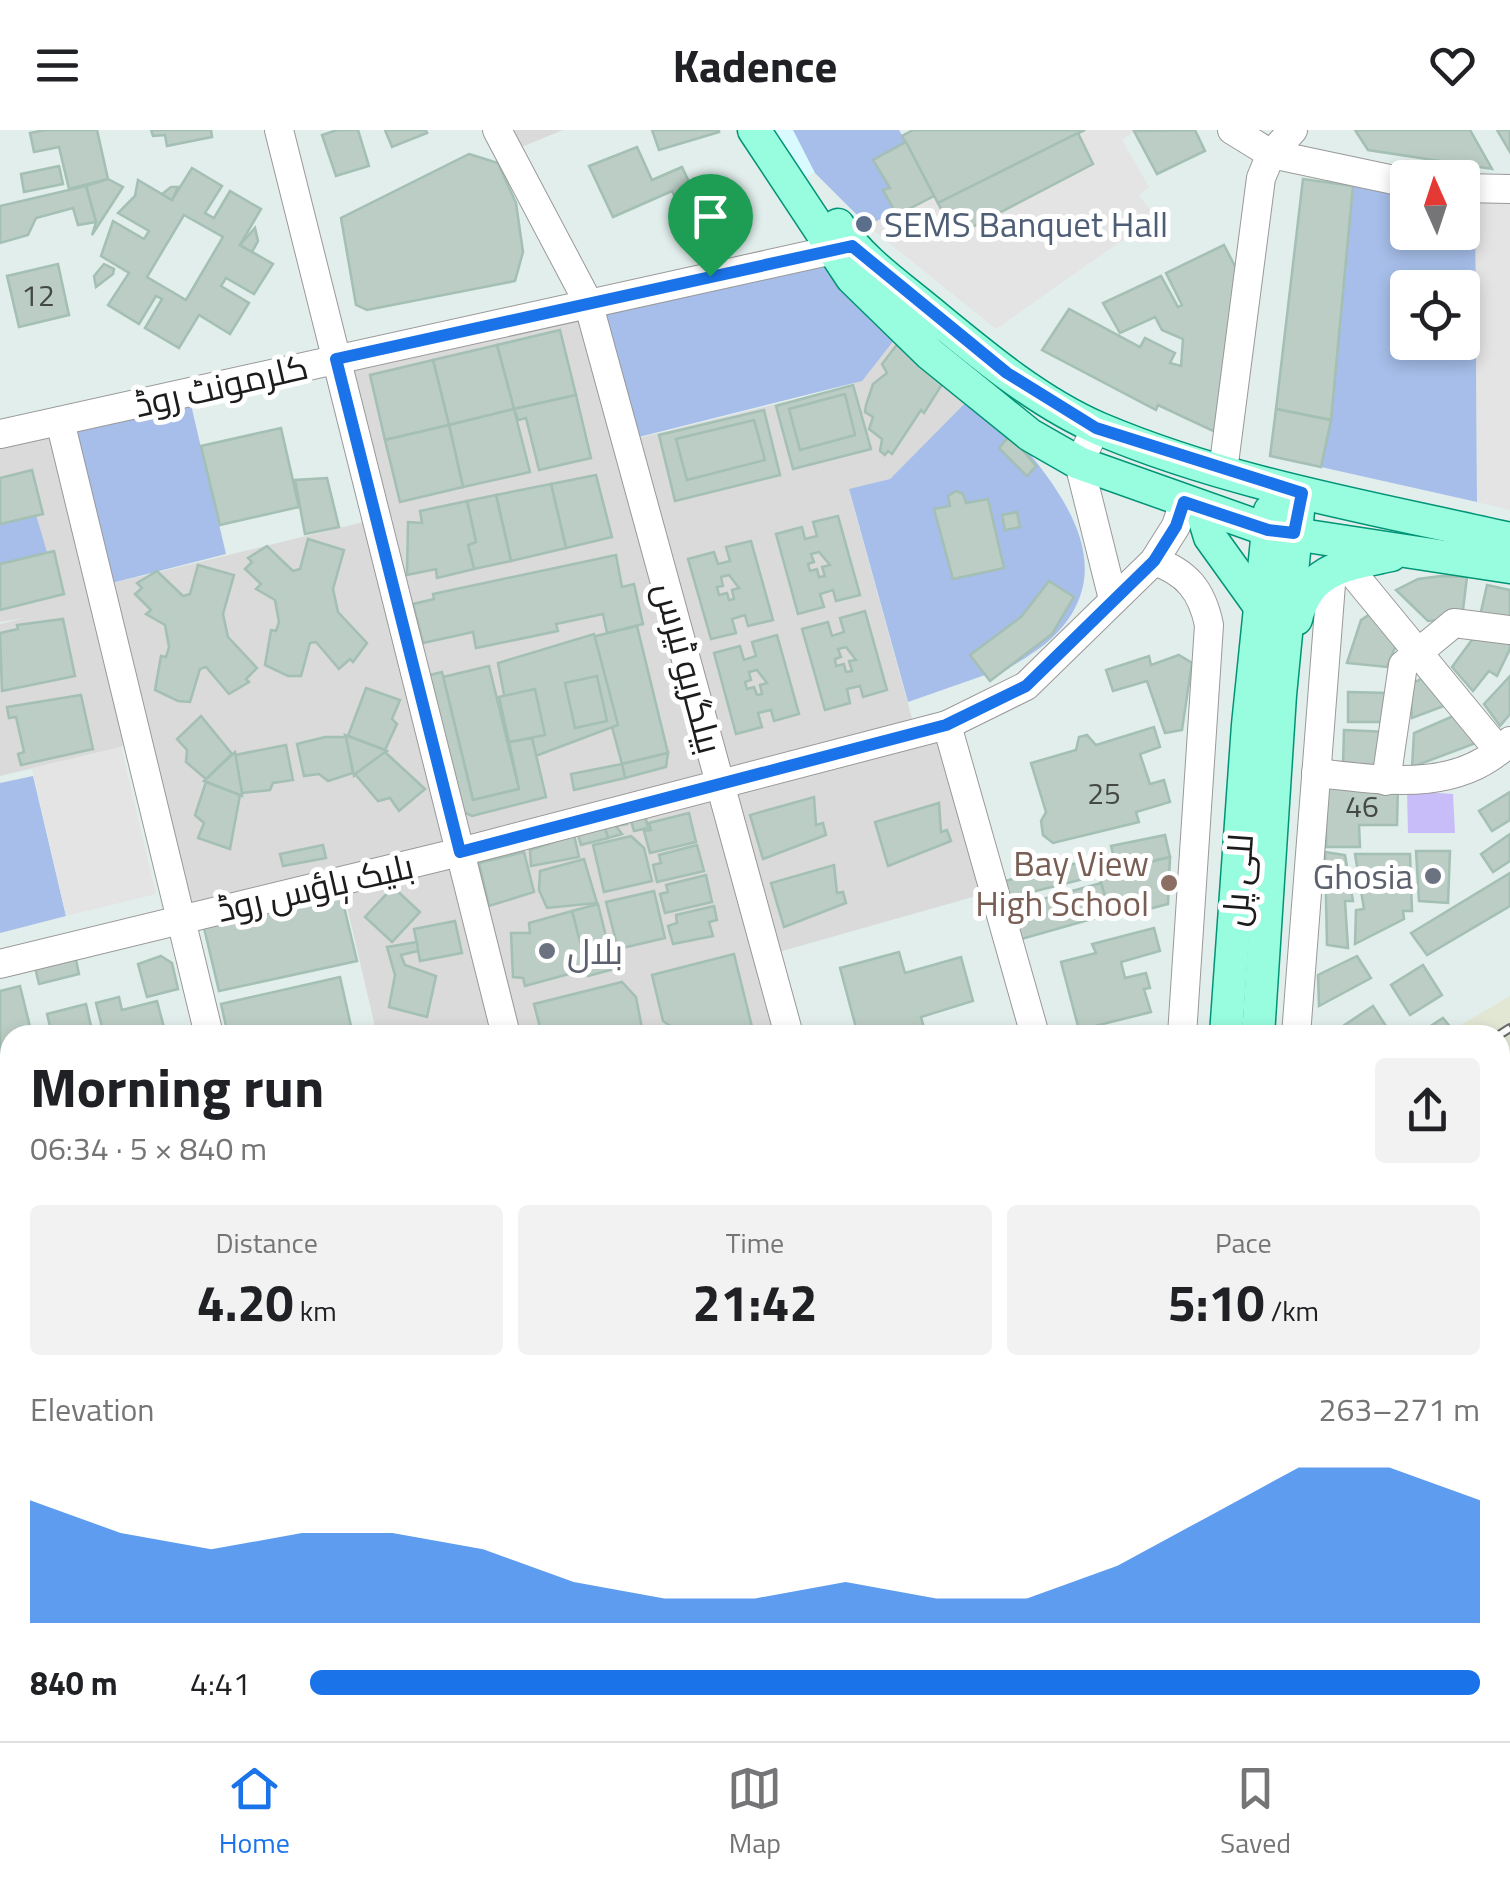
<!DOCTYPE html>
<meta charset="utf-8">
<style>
body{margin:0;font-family:"Titillium Web",Cairo,sans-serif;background:#f2f2f2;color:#202124;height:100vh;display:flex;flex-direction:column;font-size:38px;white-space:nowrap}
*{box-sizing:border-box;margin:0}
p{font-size:32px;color:#757577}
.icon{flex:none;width:55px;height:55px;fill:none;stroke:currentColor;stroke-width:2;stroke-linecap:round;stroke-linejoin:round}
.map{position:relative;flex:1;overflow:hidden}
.side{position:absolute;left:0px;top:895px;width:1510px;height:718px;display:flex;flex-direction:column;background:#fff;border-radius:30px 30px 0 0;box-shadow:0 5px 15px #0003}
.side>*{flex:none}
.needle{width:65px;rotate:357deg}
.tools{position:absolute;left:1390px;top:30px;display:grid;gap:20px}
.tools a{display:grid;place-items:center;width:90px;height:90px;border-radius:10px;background:#fff;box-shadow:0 5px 15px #0003;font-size:50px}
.pin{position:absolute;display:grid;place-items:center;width:85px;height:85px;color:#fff;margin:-102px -42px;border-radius:50% 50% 50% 0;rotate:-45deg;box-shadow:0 0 10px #0007}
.pin .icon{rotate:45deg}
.round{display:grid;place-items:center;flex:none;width:105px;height:105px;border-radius:10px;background:#f2f2f2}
.summary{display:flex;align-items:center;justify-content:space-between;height:170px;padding:0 30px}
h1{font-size:55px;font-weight:700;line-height:75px}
.metrics{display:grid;grid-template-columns:repeat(3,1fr);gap:15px;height:170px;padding:10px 30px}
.metrics div{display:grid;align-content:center;border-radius:10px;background:#f2f2f2;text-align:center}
.metrics b{font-size:50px;font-weight:700}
.metrics small{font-size:28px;font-weight:400}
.metrics p{font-size:28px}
.chart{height:280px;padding:20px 30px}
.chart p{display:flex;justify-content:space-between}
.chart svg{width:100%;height:180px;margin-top:10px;fill:#1a73e8;opacity:.7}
ul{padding:0 30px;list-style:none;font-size:32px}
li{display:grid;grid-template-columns:160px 120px 1fr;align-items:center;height:75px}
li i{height:25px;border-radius:12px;background:#1a73e8}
header{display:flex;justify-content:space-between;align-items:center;height:130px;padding:0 30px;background:#fff;font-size:45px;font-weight:700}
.tabs{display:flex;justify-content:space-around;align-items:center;height:140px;border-top:2px solid #e0e0e0;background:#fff;font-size:28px;color:#757577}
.tabs a{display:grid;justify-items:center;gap:5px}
.tabs .active{color:#1a73e8}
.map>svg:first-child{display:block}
</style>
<header><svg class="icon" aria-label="menu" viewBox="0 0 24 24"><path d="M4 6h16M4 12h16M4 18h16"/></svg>Kadence<svg class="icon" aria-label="heart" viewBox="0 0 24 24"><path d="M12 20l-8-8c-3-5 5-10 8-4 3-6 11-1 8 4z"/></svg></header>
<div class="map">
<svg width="1510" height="1611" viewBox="0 0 1510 1611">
<rect width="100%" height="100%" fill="#e1eeeb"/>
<!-- residential -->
<g fill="#d9dad9">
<path d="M497,0H563L509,22Z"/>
<path d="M586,175L627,311L853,255L902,200L977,261L890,349L849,360L916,603L947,595L994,761L768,825L789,905H377L341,751L181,788L135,604L121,617L0,646V494L24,488L0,492V305L60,291L101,456L376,389L336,229Z"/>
<path d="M10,1030V1284L0,1285V1033Z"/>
<path d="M0,1406H10V1602H316L320,1611H0Z"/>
</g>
<!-- industrial -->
<path fill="#e1e7d3" d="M1510,866V997L1500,1003V905H1444Z"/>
<!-- education -->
<path fill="#d9faff" d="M774,0H898L806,47Z"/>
<!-- grass -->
<g fill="#a6bee9" fill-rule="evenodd">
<path d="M793,0H899L906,12L873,30L890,58L884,61L897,85L867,95L815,43Z"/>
<path d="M1353,56L1407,64L1408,102H1462L1463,68L1476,69L1477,372L1321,337ZM1408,158H1462V212H1408Z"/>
<path d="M831,120L902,200L862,251L627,310L591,174Z"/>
<path d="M977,261C1029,327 1138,422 1054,506C1037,523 1010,536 990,551L985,545L908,572L849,359L890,349Z"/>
<path d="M188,262L226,424L100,456L60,291Z"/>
<path d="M36,385L47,422L0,434V394Z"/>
<path d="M33,646L66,786L0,803V653Z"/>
<path d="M870,1602H1131L1134,1611H866L861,1606Z"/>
</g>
<!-- park -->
<g fill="#c9bdf9">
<path d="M1407,661L1453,664L1455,703H1408Z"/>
<path d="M10,1545V1602L60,1603L67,1611H0V1549Z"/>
</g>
<!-- parking -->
<g fill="#e4e4e4">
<path d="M1085,0H1137L1122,10L1149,57L1139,65L1155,87L996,199L867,95L934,66L956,106L1092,35L1078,3Z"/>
<path d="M1510,57V380L1477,372L1475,59Z"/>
<path d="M121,617L156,764L66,786L32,638Z"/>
</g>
<!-- building -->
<g fill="#bbcdc5" stroke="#a4bfb3" stroke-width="2.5" fill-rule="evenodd">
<path d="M45,0H97L108,49L69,59L59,17L34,22L30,3Z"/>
<path d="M151,0H211L212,7L167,16L165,5L153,6Z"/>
<path d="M337,0H358L369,36L336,46L322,5Z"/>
<path d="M385,0H426L427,3L392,17Z"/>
<path d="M652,0H719V2L659,20Z"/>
<path d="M913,0H1085L938,73L902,6Z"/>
<path d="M1195,0L1205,21L1157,44L1134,1Z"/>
<path d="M1355,0H1470L1492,39L1368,20Z"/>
<path d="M1497,0H1510V22Z"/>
<path d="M1078,3L1093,34L955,106L938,73Z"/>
<path d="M906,12L934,66L897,85L883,60L890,58L873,30Z"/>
<path d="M637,17L652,50L682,37L712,101L694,108L672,61L613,87L589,36Z"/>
<path d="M469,24L498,33L516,73L523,122L515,151L367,180L356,175L341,88Z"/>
<path d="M59,36L63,54L24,62L21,44Z"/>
<path d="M192,38L222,56L205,83L214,88L230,61L261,79L240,115L273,134L254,164L226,148L221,156L249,173L230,204L199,185L179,218L145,198L162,169L156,166L139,194L108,175L129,143L101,126L113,91L144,109L149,101L118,83L135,66L138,50L172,70ZM184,85L223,107L186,170L147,147Z"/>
<path d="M108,49L123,57L92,105L96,92L86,56Z"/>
<path d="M1303,49L1353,56L1331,290L1276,279Z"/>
<path d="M86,56L96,92L78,95L73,78L36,88L28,105L0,113V76Z"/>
<path d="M171,57H178L172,70L162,64Z"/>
<path d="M255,98L258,111L252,122L240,115Z"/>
<path d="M1224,115L1240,146L1225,282L1213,301L1158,275L1156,280L1042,220L1069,179L1140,217L1145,208L1175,223L1170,233L1181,236L1183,209L1162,200L1155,187L1120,203L1103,173L1161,146L1178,177L1182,175L1166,143Z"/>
<path d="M58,134L69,185L19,197L7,146Z"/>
<path d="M104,134L114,139L113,144L96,157L94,146Z"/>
<path d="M560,200L576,265L514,279L497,215Z"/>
<path d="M899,212L946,248L924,283L921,280L892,324L888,321L885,325L880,321L882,309L869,299L873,287L865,282L866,275L873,254L887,243L882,234Z"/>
<path d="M497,215L514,279L449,295L433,230Z"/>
<path d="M433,230L449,295L385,310L370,245Z"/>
<path d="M853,255L871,319L793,339L776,276Z"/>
<path d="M845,264L855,305L800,320L789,279Z"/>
<path d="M576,265L591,328L539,340L526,288L518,290L514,279Z"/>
<path d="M514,279L530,342L463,357L449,295Z"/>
<path d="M1276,279L1331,290L1321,337L1270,326Z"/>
<path d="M764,280L780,345L675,371L659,305Z"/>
<path d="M754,290L765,330L687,350L676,309Z"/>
<path d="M449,295L463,357L400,372L385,310Z"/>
<path d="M281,298L299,377L220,395L201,316Z"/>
<path d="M1010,305L1036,336L1027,346L999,318Z"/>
<path d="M32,340L43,384L0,394V348Z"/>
<path d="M596,345L612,407L566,418L551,354Z"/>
<path d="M327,348L339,397L305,404L295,350Z"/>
<path d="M551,354L566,418L511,431L496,365Z"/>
<path d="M956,361L963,364L966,373L988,369L1004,438L953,449L934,379L950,376L948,366Z"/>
<path d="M496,365L511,431L474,439L468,415L476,412L467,371Z"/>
<path d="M467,371L476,412L468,415L474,439L437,448L436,439L407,445L408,392L422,393L420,381Z"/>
<path d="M1017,382L1020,397L1005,400L1002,385Z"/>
<path d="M838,386L860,465L836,471L833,460L820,464L824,477L798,484L776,404L802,397L805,409L817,406L813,392ZM819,422L830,435L822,437L825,446L819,447L817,439L810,441L808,434L814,432L811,424Z"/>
<path d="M308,409L344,420L333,459L338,482L367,513L353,532L350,529L339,539L316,512L310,513L301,546H288L265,535L271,500L276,501L279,492L275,470L256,459L261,454L245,439L252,432L248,428L267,416L293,441L300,439Z"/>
<path d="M751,411L773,490L748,496L745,485L732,489L736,503L711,509L688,429L714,422L718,434L730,431L726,417ZM729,445L739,458L732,460L734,469L729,470L727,463L719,465L717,457L723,456L721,447Z"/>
<path d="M54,421L64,464L0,480V434Z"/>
<path d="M616,425L622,457L634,454L643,494L607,503L603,484L556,494L558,501L476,518L473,502L423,513L413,474L434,469L433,464Z"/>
<path d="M198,435L234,445L223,484L228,507L257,538L246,549L249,552L229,564L206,537L200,539L190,572L178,571L155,560L161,526L166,527L169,517L165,495L146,484L151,480L135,464L142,458L137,453L157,441L183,466L190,464Z"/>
<path d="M1441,446L1467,447L1462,488L1428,491L1396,460L1418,449Z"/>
<path d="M1049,451L1074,467L1052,504L990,551L970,525L1021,487Z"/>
<path d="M1487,455L1510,460V491L1480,486Z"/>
<path d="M865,481L887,560L863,567L860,556L847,559L850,573L825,580L802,499L828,492L832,506L844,502L840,488ZM846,517L856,530L849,531L852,541L846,542L844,534L836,536L835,529L841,527L838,519Z"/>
<path d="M1370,484L1399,508L1387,537L1347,533L1361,490Z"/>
<path d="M63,489L75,546L2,561L0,503L18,499L17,495Z"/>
<path d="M637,496L668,623L622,634L588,508Z"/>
<path d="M1480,499L1510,507V519L1497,546L1489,541L1473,561L1452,537Z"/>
<path d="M594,504L618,595L517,633L498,533Z"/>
<path d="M777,505L799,584L774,591L771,580L758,583L762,597L736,604L714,523L740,516L744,530L756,526L752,512ZM757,540L767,553L760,555L762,564L757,565L754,557L747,559L745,552L751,550L749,542Z"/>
<path d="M1179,525L1192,533L1182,600L1165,603L1147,551L1113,561L1106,540L1149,526L1151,535Z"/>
<path d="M489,536L519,659L473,670L443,547Z"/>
<path d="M442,542L473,670L519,659L509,612L532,608L546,667L472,686L459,680L426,546Z"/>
<path d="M1430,545L1452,573L1412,588L1410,554Z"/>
<path d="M597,546L607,591L575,598L565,553Z"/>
<path d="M1510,546V584L1500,596L1484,574Z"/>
<path d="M366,558L400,570L392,589L397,594L385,620L348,606Z"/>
<path d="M535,559L545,605L509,612L499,567Z"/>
<path d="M1348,562L1390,563L1389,592H1348Z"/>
<path d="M81,565L93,619L21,635L18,624L24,622L16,587L9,588L7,577Z"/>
<path d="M1460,583L1484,610L1412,637L1414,603Z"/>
<path d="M201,586L232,624L206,649L186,632L187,620L177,609Z"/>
<path d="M1154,597L1160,617L1140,624L1150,654L1164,650L1170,672L1136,682L1139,692L1053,713L1043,705L1041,691L1046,682L1031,633L1076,620L1079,607L1087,605L1096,615Z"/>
<path d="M1344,600L1388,602L1386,637L1343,635Z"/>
<path d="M345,605L385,620L387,621L354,646Z"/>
<path d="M325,607H346L353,643L328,651L319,644L304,646L297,614Z"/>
<path d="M286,615L293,650L273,653L270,660L242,663L235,625Z"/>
<path d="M235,622L242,663V666L204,651Z"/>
<path d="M385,622L425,659L399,681L390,668L378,671L355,644Z"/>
<path d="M668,623L666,637L625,648L622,634Z"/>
<path d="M622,634L625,648L574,660L571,644Z"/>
<path d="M206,652L240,665L230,719L198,708L204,693L195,685Z"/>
<path d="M1398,655L1397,695H1359L1360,717H1326V657Z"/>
<path d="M1510,662V690L1492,701L1479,681Z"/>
<path d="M814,667L816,695L823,693L826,705L763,729L750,685Z"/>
<path d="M939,673L941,702L947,700L951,711L888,736L875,692Z"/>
<path d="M644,680L648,698L634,701L629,684Z"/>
<path d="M689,683L696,712L650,723L644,701L651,700L649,693Z"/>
<path d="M625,685L627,694L616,696L622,704L608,708L603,691Z"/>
<path d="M603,691L608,708L581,715L576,698Z"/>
<path d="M1510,704V731L1493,742L1481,724Z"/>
<path d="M574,705L579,727L531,736L530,720Z"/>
<path d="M1165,705L1170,727L1117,739L1111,716Z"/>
<path d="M631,706L644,718L652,751L604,762L593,715Z"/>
<path d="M323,715L326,728L283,736L280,724Z"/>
<path d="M697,715L704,741L657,752L653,735L661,733L659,725Z"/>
<path d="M1416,721H1450L1448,773L1419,771Z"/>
<path d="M524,722L534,762L489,776L479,733Z"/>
<path d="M1325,722L1345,725L1353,771H1345L1348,818L1327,815Z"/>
<path d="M1355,724H1410L1412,781H1403L1404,789L1355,814L1356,780L1364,779Z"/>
<path d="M1170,727L1168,774L1111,789L1099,745Z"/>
<path d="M584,729L597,773L547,778L539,760L540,741Z"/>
<path d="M1095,729L1099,745L1004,769L1000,753L1064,731L1065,736Z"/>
<path d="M834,735L837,763L843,762L846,773L784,797L771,753Z"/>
<path d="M1510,743V776L1427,825L1411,803Z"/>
<path d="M706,745L712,772L665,783L660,764L668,762L666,755Z"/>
<path d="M1101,753L1110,784L1018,810L1010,778Z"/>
<path d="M393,757L420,782L392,812L365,787Z"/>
<path d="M654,761L665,808L618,819L606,772Z"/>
<path d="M341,764L357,831L219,861L204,798Z"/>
<path d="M598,774L614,839L588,846L572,781Z"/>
<path d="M714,776L717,790L709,792L713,806L673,814L668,796L677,793L676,785Z"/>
<path d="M572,781L587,839L525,856L523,848L513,847L511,803H530L529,793Z"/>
<path d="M455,791L462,823L420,831L414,799Z"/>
<path d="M1154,798L1160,821L1121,832L1125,848L1146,843L1150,858L1144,859L1151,882L1079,900L1061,832L1096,823L1092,814Z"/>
<path d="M417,812L418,821L401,825L405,835L436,846L427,887L389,877L395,845L387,817Z"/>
<path d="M899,822L905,843L961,827L973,871L921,887L926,905H858L840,838Z"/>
<path d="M734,824L754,905H684L663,891L652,845Z"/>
<path d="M75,825L79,844L39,854L34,833Z"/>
<path d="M161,826L172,833L178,859L147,867L138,834Z"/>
<path d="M1357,826L1371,848L1319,876L1318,845Z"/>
<path d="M1423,835L1442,865L1410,885L1391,855Z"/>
<path d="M340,847L353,905H228L221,874Z"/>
<path d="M622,852L636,867L642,898L618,905H542L534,874Z"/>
<path d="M20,856L32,905H10V1029L0,1031V861Z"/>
<path d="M119,867L122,880L157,871L166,905H104L96,873Z"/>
<path d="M86,874L93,905H52L47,884Z"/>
<path d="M1373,876L1389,901L1383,905H1341L1337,900Z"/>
<path d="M1443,888L1457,905H1417Z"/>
<path d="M1317,898L1337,900V905H1316Z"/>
<path d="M1510,1011V1130L1500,1112V1081L1507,1077L1500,1067V1016Z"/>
<path d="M10,1034V1181L0,1184V1037Z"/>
<path d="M10,1196V1251L0,1253V1198Z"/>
<path d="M1510,1240V1294L1500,1296V1242Z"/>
<path d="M1510,1440V1558L1500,1559V1441Z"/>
<path d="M1510,1593V1611H1476L1474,1602H1500V1594Z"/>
<path d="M189,1602H316L319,1606L313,1611H179Z"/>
<path d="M334,1602H408L412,1611H337Z"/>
<path d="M550,1602H694L696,1607L554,1611Z"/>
<path d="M966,1602H1032L1033,1606L1015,1611H969Z"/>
</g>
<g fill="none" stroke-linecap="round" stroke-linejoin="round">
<defs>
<g id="minor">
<path d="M279,0L506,905"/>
<path d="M497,0L588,172L789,905"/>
<path d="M1232,0L1271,24L1408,53"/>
<path d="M1462,58L1510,59"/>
<path d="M60,291L209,905"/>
<path d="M1096,298L1079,333L1113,469"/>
<path d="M0,304L851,116"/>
<path d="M1223,341L1261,48L1271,24L1293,0"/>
<path d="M1154,431C1187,442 1202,461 1209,495L1182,905"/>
<path d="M1346,435L1499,621"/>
<path d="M947,595L1035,905"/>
<path d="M1316,643C1383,650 1458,664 1510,611"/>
<path d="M1386,651L1403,535L1454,493L1510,500"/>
<path d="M0,834L460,722L947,595L1026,556L1154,431L1176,396L1184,372"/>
<path d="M1296,905L1332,441"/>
<path d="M0,1287L10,1286"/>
<path d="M1500,1361L1510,1355"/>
<path d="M1256,1602L1259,1611"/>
<path d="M794,1611L826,1602"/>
</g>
<g id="major">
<path d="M754,0L852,148L930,224L1030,305L1079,333L1268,400L1510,437"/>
<path d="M838,95C861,131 899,156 931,183C982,225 1039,273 1100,299C1230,354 1373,378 1510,409"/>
<path d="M1201,378L1210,407L1261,478"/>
<path d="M1296,489C1308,438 1345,435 1391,425"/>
<path d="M1226,905L1248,595L1270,381"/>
<path d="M1258,905L1280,565L1298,381"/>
<path d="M0,1441L10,1453"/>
<path d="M0,1486L10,1499"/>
<path d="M89,1602L95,1611"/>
<path d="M132,1602L138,1611"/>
<path d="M1186,1602L1189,1611"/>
<path d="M1219,1602L1223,1611"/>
</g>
</defs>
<!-- minor casing -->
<use href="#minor" stroke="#999" stroke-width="30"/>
<!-- major casing -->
<use href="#major" stroke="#009476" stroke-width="35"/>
<!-- minor -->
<use href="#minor" stroke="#fff" stroke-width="28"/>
<!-- major -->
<use href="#major" stroke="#98fcde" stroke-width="32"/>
<defs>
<g id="rail">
<path d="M1499,905L1510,898"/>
<path d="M1500,955L1510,950"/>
<path d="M1500,979L1510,974"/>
<path d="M0,1369H10"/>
<path d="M0,1401L10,1400"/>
</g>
</defs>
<!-- rail casing -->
<use href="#rail" stroke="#6a6a6a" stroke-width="10"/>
<!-- rail -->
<use href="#rail" stroke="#fff" stroke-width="6" stroke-dasharray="19" stroke-linecap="butt"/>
</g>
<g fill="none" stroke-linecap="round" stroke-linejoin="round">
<defs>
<path id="route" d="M852,116L1007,243L1096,298L1302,363L1294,403L1268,400L1184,372L1176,396L1154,431L1026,556L946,595L460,722L336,229Z"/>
</defs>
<!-- route casing -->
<use href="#route" stroke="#fff" stroke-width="20"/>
<!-- route -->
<use href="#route" stroke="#1a73e8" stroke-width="12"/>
</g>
<!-- markers -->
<circle fill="#5c6f8a" stroke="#fff" stroke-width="4" cx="864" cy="94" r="10"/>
<g fill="#6b7280" stroke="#fff" stroke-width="4">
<circle cx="1433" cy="746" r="10"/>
<circle cx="547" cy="821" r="10"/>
</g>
<circle fill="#8d6e63" stroke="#fff" stroke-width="4" cx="1169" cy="753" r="10"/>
<g text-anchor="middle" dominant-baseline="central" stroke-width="10" stroke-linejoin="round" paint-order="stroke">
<!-- number labels -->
<g font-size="30" fill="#444846">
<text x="38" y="165">12</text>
<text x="1104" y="663">25</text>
<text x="1362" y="676">46</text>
</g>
<!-- service labels -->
<g font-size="35" fill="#4e5e75" stroke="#fff" text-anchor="start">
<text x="884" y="94">SEMS Banquet Hall</text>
</g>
<!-- street labels -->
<g font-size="35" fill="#1c1c1c" stroke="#fff">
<text transform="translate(221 255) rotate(-13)">کلرمونٹ روڈ</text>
<text transform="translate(689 538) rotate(75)">بیلگریو ٹیرس</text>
<text transform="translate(1237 750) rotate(-86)">للی پل</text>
<text transform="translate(315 757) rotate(-13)">بلیک ہاؤس روڈ</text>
</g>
<!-- education labels -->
<g font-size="35" fill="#785e54" stroke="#fff" text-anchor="end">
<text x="1149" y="733">Bay View<tspan x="1149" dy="40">High School</tspan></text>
</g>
<!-- worship labels -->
<g font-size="35" fill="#5b616d" stroke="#fff" text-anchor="end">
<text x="1413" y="746">Ghosia</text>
<text x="567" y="821" text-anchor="start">بلال</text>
</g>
</g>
</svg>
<div class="tools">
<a><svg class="needle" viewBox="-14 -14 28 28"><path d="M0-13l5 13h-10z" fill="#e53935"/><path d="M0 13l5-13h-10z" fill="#757577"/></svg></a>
<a><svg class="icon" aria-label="locate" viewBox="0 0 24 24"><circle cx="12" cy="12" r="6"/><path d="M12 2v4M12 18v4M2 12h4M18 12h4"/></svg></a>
</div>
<div class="pin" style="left:710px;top:146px;background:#1e9e55"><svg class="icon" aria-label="arrive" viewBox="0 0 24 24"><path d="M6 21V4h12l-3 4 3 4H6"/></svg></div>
<section class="side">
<div class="summary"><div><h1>Morning run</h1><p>06:34 · 5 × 840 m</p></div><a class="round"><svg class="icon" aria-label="share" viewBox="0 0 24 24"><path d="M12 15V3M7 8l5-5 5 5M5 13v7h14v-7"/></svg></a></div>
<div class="metrics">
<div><p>Distance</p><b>4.20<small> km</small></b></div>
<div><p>Time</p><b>21:42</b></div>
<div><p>Pace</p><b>5:10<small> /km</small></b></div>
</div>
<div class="chart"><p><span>Elevation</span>263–271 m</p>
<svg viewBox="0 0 160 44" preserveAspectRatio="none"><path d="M0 44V14L10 22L20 26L30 22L40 22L50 26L60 34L70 38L80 38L90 34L100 38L110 38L120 30L130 18L140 6L150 6L160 14V44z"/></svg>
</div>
<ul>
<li><b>840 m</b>4:41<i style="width:100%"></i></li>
</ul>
</section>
</div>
<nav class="tabs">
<a class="active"><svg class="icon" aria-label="home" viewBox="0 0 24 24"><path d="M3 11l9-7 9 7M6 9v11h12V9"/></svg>Home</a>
<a><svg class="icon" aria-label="map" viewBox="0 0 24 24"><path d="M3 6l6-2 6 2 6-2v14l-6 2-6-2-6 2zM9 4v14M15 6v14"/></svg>Map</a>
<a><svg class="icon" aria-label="saved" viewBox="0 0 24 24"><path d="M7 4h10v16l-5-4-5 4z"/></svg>Saved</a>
</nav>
